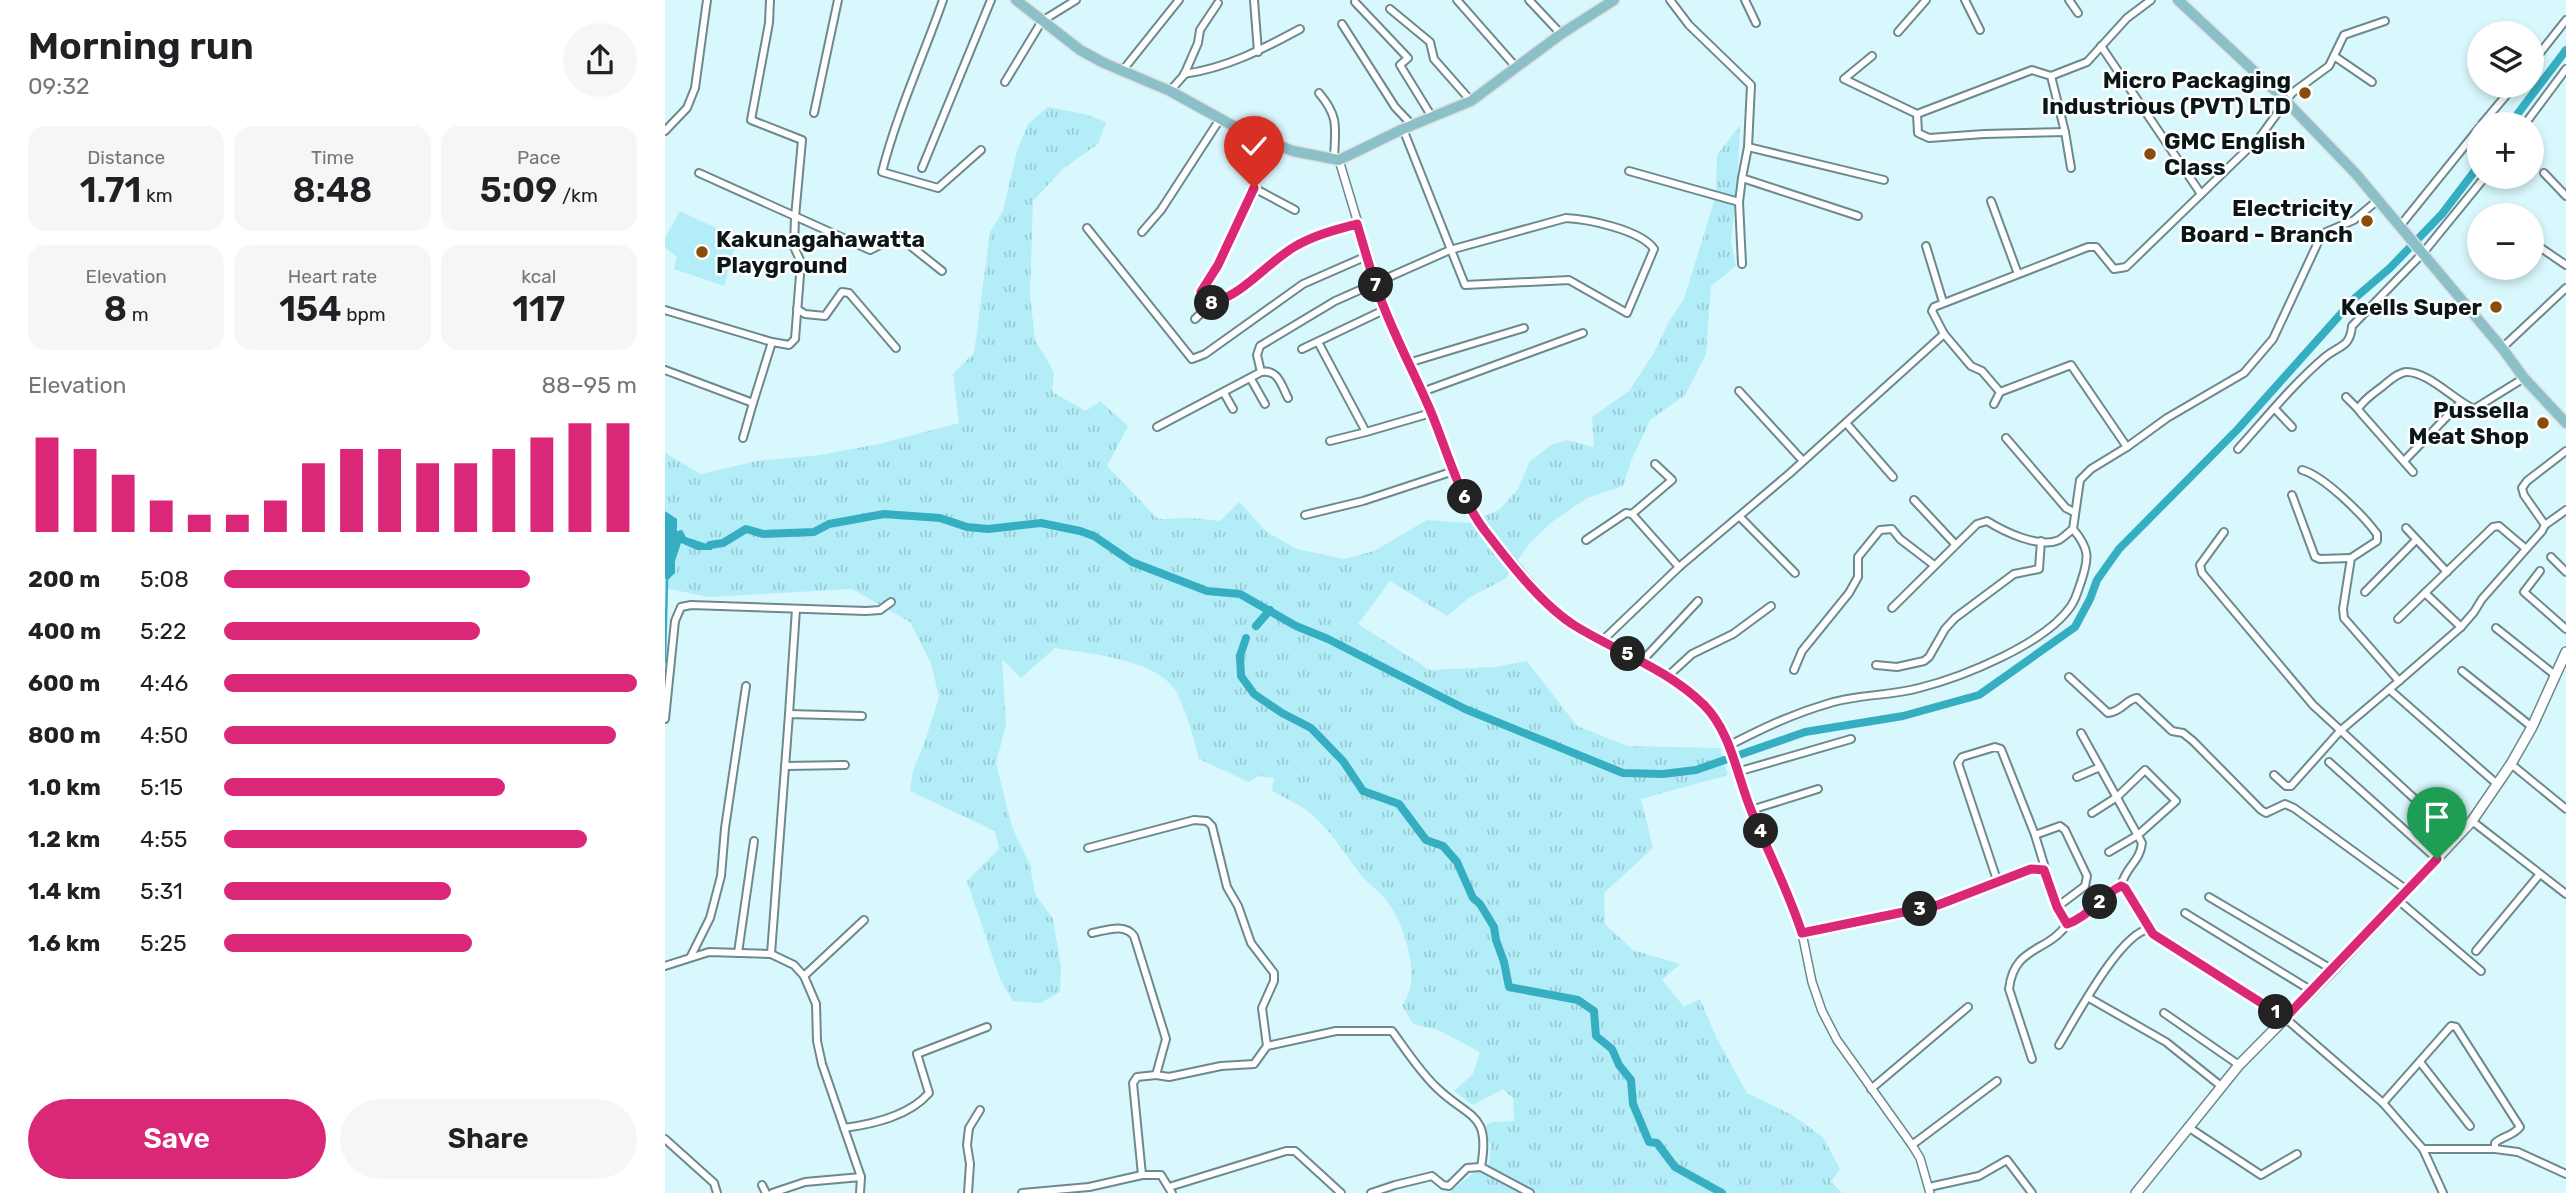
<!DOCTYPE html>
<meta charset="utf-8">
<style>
body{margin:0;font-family:Rubik,sans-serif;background:#f6f6f6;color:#202124;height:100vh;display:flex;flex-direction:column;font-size:26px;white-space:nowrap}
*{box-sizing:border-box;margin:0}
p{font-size:23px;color:#757577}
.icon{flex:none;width:38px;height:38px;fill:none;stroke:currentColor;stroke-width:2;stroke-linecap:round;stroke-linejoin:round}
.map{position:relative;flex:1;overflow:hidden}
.drawer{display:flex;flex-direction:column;background:#fff;width:665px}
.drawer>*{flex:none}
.controls{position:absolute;left:1802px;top:21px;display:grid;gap:14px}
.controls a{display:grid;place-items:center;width:77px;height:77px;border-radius:50%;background:#fff;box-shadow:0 4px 10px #0003;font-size:35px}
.pin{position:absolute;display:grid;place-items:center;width:60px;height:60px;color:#fff;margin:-72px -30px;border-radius:50% 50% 50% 0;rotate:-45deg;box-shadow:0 0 7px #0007}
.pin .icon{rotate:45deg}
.km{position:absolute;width:35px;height:35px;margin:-18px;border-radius:50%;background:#222;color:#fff;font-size:19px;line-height:35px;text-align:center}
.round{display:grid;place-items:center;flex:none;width:74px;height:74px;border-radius:37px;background:#f6f6f6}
.summary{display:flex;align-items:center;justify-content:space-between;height:119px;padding:0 28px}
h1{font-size:38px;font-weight:600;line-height:52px}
.stats{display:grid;grid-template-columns:repeat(3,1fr);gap:10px;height:119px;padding:7px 28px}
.stats div{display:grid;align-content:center;border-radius:18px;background:#f6f6f6;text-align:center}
.stats b{font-size:35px;font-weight:600}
.stats small{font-size:19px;font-weight:400}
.stats p{font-size:19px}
.chart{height:196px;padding:14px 28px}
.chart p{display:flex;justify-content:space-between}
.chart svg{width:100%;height:126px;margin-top:7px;stroke:#db2777;stroke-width:6}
.cta{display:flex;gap:14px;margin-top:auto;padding:14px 28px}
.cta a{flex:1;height:80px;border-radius:42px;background:#db2777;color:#fff;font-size:28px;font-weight:600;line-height:80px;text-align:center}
.cta a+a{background:#f6f6f6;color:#202124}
ul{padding:0 28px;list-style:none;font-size:23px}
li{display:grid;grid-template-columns:112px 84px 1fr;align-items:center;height:52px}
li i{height:18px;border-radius:9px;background:#db2777}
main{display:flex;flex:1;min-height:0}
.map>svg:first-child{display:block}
</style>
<main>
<section class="drawer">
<div class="summary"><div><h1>Morning run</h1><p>09:32</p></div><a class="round"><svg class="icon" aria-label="share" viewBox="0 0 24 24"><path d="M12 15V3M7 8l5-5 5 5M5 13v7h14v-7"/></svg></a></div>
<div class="stats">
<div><p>Distance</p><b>1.71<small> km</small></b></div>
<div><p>Time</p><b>8:48</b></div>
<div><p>Pace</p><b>5:09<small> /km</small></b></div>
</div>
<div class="stats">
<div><p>Elevation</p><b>8<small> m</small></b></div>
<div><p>Heart rate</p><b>154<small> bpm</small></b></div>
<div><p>kcal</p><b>117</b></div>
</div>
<div class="chart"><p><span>Elevation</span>88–95 m</p>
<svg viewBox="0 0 160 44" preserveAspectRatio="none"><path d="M5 44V11M15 44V15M25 44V24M35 44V33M45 44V38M55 44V38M65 44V33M75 44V20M85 44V15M95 44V15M105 44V20M115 44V20M125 44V15M135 44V11M145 44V6M155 44V6"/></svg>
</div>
<ul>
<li><b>200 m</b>5:08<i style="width:74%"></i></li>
<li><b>400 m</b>5:22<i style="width:62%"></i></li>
<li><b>600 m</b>4:46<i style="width:100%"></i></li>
<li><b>800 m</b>4:50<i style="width:95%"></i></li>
<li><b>1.0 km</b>5:15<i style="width:68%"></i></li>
<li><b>1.2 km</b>4:55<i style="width:88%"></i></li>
<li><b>1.4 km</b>5:31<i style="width:55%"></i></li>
<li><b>1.6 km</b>5:25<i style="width:60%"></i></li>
</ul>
<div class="cta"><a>Save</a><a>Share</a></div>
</section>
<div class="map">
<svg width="1901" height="1193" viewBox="0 0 1901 1193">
<defs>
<pattern id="grass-tufts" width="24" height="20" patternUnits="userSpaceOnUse" patternTransform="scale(1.75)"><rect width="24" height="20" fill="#b3edf8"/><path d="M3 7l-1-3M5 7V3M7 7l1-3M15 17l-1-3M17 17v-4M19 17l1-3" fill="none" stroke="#99cad4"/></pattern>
</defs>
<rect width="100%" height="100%" fill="#d9f8fd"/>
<!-- grass -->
<path fill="url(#grass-tufts)" d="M383,107L419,114L441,122L433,144L399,168L368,201L365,295L370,340L389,372L387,392L421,411L435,401L463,426L442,466L493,519L525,518L555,521L574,502L602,532L632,549L679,559L709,551L762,520L803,523L834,510L853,489L865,461L888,444L902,440L929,447L927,417L964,391L990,351L1003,323L1019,299L1051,195L1052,155L1075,125L1072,188L1066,241L1071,266L1046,286L1041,354L1020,395L985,420L966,461L958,486L922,498L888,521L864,544L840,579L805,597L782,616L725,581L693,624L765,670L829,667L862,661L912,726L963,746L1055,748L1063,775L976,799L988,848L939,893L940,924L968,950L1015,964L997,980L1019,1007L1035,999L1052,1039L1082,1093L1127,1115L1158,1137L1175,1169L1166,1182L1177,1193H784L807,1174L824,1164L826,1145L816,1128L827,1122L849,1121L848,1098L838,1089L808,1105L789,1091L808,1074L815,1052L773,1030L748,1024L737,1005C758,981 740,925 722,901C715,891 703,884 695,874C679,853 665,829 644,812C634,804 619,798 607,791L609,778L593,776L584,782L534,759C530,742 518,699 508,687C484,658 425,654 390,648L356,678L337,659L341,725L331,763L347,827L365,865L370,894L388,919L396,967L395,992L376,1003L348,1001L335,979L302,881L334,849L330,831L245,791L248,770L259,744L274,697L266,663L245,622L187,589L43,597L0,588V578L2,581L10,573V561L16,542L32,550H46L44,545C19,537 14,535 2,511H0V453L36,474L92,461L155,455L214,444L294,423L288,374L309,353L325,232L338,211L352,151L363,124Z"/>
<!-- garden -->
<path fill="#b3edf8" d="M15,211L72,238L59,286L9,269L12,257L0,247V238Z"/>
<!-- water -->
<path fill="#36aec1" d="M0,511L12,519V531L17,530L21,537L45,545L47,550H32L16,543L10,561V573L2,581L0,578Z"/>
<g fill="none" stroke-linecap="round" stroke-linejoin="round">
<!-- stream -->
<path stroke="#36aec1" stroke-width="2.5" d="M0,662L2,581"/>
<!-- canal -->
<g stroke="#36aec1" stroke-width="8">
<path d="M1845,124L1901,50"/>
<path d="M45,545L58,543L81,529L98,534L149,532L164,524L219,514L275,518L302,527L323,529L376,523L415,531L429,536L467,562L542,591L575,594L631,626L663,639L800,709L958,773L998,774L1031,770L1140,732L1238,716L1314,695L1410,627L1425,599L1432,580L1454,549L1573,429L1690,298L1725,268L1777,214L1815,164"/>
<path d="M591,626L605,610"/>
<path d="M581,638L575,656L576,676L589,694L617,713L646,728L678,761L698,791L734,804L761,840L778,846L792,862L808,898L815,904L829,927L831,940L839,962L844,987L913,1000L929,1011L931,1036L947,1049L954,1065L966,1080L968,1104L984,1142L992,1143L1010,1167L1057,1193"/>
</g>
<defs>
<g id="minor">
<path d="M278,0C258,57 232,113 217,172L273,188L316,150"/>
<path d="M589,0L593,52"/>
<path d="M792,0L851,67"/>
<path d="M864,0L896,34"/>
<path d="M1005,0L1024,25L1086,85L1083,147L1077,178L1193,216"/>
<path d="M1080,0L1091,23"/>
<path d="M1300,0L1315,30"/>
<path d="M1404,0L1413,13"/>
<path d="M690,2L743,58L735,65L767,117"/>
<path d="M725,9L765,42L769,59L806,101"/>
<path d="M677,24L730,107L747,125"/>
<path d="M1233,32L1261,0"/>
<path d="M1436,46L1536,194"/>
<path d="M1207,56L1179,79L1252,114L1367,70L1386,76L1400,132L1406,168"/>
<path d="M1669,56L1707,82"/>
<path d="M1867,63L1901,20"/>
<path d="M458,70L514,0"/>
<path d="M519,74C562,68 598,49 635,29"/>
<path d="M1386,76L1422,62L1462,18L1486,0"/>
<path d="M340,82L377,21L411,0"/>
<path d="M505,91L519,75L533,43L535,30L553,3"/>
<path d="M654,93C675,118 670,128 669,159"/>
<path d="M149,113L173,0"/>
<path d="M1252,114L1253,133L1264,138L1319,134L1400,132"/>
<path d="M1817,124L1849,86"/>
<path d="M1860,124L1901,69"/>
<path d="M0,131L22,108L30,88L42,0"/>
<path d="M1083,147L1219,180"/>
<path d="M257,168L326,0"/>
<path d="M964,171L1074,202"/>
<path d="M34,173L205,250L233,236L277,271"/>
<path d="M1879,173L1901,196"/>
<path d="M1326,201L1353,274"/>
<path d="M1735,226L1815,127"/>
<path d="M422,228L527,359L540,354L638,284L702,256"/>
<path d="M477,232L496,210L555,119"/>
<path d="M1261,246L1278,302"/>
<path d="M1873,246L1901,265"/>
<path d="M1077,264L1074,202L1077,178"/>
<path d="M547,303L538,297L536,292L553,265L589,188L630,210"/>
<path d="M132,309L140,314L160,316L177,292L184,293L231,348"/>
<path d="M0,310L107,342L124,345L130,339L136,262L129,247L130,217L137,140L86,120L104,23L105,0"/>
<path d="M530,319L547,303L562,299L628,247L652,236L692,224"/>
<path d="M653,342L701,432L766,413"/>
<path d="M1837,348L1901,288"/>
<path d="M637,349L719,310"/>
<path d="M743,363L859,328"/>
<path d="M0,370L88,403L107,342"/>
<path d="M596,372C613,369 616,384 623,398"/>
<path d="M586,379L600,404"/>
<path d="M1074,391L1138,461"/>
<path d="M757,392L918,333"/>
<path d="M1335,392L1406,365L1462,447"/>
<path d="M559,393L568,409"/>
<path d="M1681,397L1693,409"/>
<path d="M1329,404L1335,392L1317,371L1306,366L1279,334L1267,311L1269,307L1423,247H1431L1449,269L1461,267L1595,137L1627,93L1664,66L1679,35L1720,21"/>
<path d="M1610,409L1627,427"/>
<path d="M1181,423L1228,477"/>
<path d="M492,427L596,372L592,355L595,346L670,301L785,250L901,218C923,219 976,230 989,249L962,313L904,280L800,285L738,129"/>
<path d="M78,438L88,403"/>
<path d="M1341,438L1401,508L1409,512"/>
<path d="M665,441L701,432"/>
<path d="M1573,449C1601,418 1628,384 1660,357C1674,345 1685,348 1687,326L1758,253L1820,177"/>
<path d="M1739,461L1795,403"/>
<path d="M1637,470C1659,476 1698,515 1712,534V541L1686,558L1678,609L1679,618L1734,681L1796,627L1809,612L1817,599L1877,531L1880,525L1859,495L1857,488L1862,481L1901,451"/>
<path d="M1748,472L1696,413L1693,409C1699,399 1709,393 1718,386C1724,381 1732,373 1741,372C1762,371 1789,400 1809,409L1859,378"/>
<path d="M1627,495L1650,557L1655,559L1686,558"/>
<path d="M1249,500L1290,544"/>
<path d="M967,514L1007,480L990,464"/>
<path d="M640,515L698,501L789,471"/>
<path d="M1075,517L1130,573"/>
<path d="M1880,525L1901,510"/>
<path d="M1741,528L1782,572"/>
<path d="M1559,532L1535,565L1537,573L1648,705L1792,838"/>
<path d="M921,540L961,513L967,514L1014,567"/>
<path d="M1886,557L1901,572"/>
<path d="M1875,571L1859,592L1901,629"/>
<path d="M1700,592L1751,540"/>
<path d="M1760,593L1796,627"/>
<path d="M1227,608L1312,524L1322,521C1338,531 1374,549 1394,540C1398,538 1404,532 1408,529"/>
<path d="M1733,619L1828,527L1834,526L1860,548"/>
<path d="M1831,628L1890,675"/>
<path d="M937,641L1014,567L1124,474L1279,334"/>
<path d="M977,661L1033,601"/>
<path d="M1211,665L1232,667L1259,661L1264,657L1280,629L1290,618L1349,574L1374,569L1376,541"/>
<path d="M1129,670L1137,651L1184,593L1193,577V557L1215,530L1227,529L1235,539L1269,565"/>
<path d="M1797,671L1867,727"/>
<path d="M1003,676L1027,654L1068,634L1106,606"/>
<path d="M1404,677L1443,713C1458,711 1460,700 1472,698L1507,731L1518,733L1528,741L1596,810L1601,813L1620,804L1629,808L1743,891"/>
<path d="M1725,690L1832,784"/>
<path d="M124,714L131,609"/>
<path d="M0,719L10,621L16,607L26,605L201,611L215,610L226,602"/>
<path d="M1416,733L1477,843C1475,862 1461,866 1456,886"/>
<path d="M1063,746C1098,728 1127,714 1165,703C1194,694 1225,696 1254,688C1298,677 1380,644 1406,606C1411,599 1413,590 1416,582C1424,558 1425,549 1408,529L1415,480L1426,469L1462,447L1502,418L1579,373L1608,339L1655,238L1661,232L1689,220L1713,200"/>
<path d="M1664,762L1772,859"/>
<path d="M1846,764L1901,809"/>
<path d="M120,766L180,765"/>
<path d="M1072,772L1186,739"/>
<path d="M1609,775L1621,786H1626L1675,731L1734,681"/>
<path d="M1412,777L1435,767"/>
<path d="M1086,810L1153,789"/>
<path d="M1427,813L1452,797L1480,770L1511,801L1473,835L1444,852"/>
<path d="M1807,821L1901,894"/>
<path d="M1370,835L1395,826L1400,830L1422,876L1420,886L1392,907"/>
<path d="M423,848L529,820L542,821L547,826L562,887L573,906L586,943L609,973V981L597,1008L602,1046"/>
<path d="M1333,883L1293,763L1297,757L1330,747L1336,749L1370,835L1392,907L1402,924C1424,917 1435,896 1456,886L1460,888L1488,934L1620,1018L1718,1103L1758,1149L1778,1193"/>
<path d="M1544,897L1668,970"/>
<path d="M1733,900L1816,971"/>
<path d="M1520,913L1647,991"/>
<path d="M427,933C442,930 460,923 469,936L501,1039L491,1075L504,1077L556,1066L589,1064L602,1046L671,1031H727C741,1050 755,1072 772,1088C804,1119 826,1112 816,1167L865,1193"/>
<path d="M1137,933L1273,905L1366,869L1379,870"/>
<path d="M1811,951L1875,874"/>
<path d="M73,953L89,841"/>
<path d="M106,954L124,714L197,716"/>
<path d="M26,956L45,918L56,876L60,828L81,686"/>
<path d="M0,966L44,952L106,954L129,965L139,976L151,1004L152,1041L157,1064L196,1177L195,1193"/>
<path d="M139,976L199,920"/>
<path d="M1424,998L1501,1042L1556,1086"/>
<path d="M1499,1013L1574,1065"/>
<path d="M1394,1045C1410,1019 1455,933 1484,929"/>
<path d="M1367,1059L1344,989C1349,945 1383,953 1402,924"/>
<path d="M1755,1062L1805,1126"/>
<path d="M1206,1089L1303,1007"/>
<path d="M1718,1103L1786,1026L1791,1027L1855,1127C1848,1136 1838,1136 1830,1143V1149"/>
<path d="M1523,1127L1596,1175L1632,1154"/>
<path d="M179,1128C209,1124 244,1116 264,1093L252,1054L322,1027"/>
<path d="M0,1139L49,1183L52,1193"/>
<path d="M1247,1145L1332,1081"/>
<path d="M1758,1149H1830L1853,1152L1901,1174"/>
<path d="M477,1175L468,1083L472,1077L491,1075"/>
<path d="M97,1185L101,1193"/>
<path d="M504,1187L621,1151H630L676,1193"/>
<path d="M1264,1187L1314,1176L1342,1160L1367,1193"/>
<path d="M107,1193L140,1182L196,1177"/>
<path d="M303,1193L305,1164L302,1145L304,1128L315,1110"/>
<path d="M357,1193L424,1187L477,1175H496L507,1193"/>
<path d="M706,1193L730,1185L767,1176L778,1185L784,1186L802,1168L816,1167"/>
</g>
<path id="tertiary" d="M674,160L719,310L766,413L789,471L809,517L876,596L895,614L910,626L1003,676L1019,687L1041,707L1055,727L1086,810L1127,902L1137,933L1147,982L1157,1011L1172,1040L1247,1145L1255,1158L1265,1193"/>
<path id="secondary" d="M1471,1193L1574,1065L1668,970L1807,821L1846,764L1867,727L1901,652"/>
<g id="primary">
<path d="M351,0L415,50L439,63L505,91L583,134L628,151L674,160L738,129L806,101L896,34L949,0"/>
<path d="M1513,0L1620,100L1691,174L1837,348L1859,378L1901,423"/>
</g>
</defs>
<!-- minor casing -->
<use href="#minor" stroke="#6d898e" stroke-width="10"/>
<!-- tertiary casing -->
<use href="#tertiary" stroke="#6d898e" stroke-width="10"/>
<!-- secondary casing -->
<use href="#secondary" stroke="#6d898e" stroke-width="12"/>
<!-- primary casing -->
<use href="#primary" stroke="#dddedf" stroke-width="13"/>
<!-- minor -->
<use href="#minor" stroke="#fff" stroke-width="6"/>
<!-- tertiary -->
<use href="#tertiary" stroke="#fff" stroke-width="7"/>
<!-- secondary -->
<use href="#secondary" stroke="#fff" stroke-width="9"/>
<!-- primary -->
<use href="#primary" stroke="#8cc0c8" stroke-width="10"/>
</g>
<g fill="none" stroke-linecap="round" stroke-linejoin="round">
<defs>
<path id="route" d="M589,188L553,265L536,292L538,296L547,303C579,294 601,264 629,247C649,235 670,230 692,224C701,253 708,282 720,310C734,345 751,377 766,412C783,453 795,501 824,536C847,566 880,608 912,627C955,653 1002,669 1039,705C1066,732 1072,776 1086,810C1103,852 1123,890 1137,933L1273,905L1366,869L1379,870L1392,907L1402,924C1424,917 1435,896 1456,886L1460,888L1488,934L1620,1018L1772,859"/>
</defs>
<!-- route casing -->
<use href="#route" stroke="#fff" stroke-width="14"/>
<!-- route -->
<use href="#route" stroke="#db2777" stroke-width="9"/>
</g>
<!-- markers -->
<g fill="#894d0b" stroke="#fefefe" stroke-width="2.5">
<circle cx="1640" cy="93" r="7"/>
<circle cx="1485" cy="154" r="7"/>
<circle cx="1702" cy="221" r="7"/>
<circle cx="37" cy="252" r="7"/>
<circle cx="1831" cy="307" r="7"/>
<circle cx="1878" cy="423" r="7"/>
</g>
<g text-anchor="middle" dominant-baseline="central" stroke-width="5" stroke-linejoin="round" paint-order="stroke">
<!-- poi labels -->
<g font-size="23" font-weight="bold" fill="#0b1618" stroke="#fefefe" text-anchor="end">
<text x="1626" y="80">Micro Packaging<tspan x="1626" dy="26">Industrious (PVT) LTD</tspan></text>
<text x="1499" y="141" text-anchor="start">GMC English<tspan x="1499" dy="26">Class</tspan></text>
<text x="1688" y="208">Electricity<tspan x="1688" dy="26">Board - Branch</tspan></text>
<text x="51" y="239" text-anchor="start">Kakunagahawatta<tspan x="51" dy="26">Playground</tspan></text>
<text x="1817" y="307">Keells Super</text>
<text x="1864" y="410">Pussella<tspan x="1864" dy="26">Meat Shop</tspan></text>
</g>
</g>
</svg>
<div class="controls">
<a><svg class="icon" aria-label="layers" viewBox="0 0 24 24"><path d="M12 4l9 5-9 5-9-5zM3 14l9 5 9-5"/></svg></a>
<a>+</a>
<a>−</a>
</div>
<div class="pin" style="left:1772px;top:859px;background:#1e9e55"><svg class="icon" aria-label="arrive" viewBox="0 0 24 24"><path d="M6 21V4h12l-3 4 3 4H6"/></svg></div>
<div class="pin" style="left:589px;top:188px;background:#d93025"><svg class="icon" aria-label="check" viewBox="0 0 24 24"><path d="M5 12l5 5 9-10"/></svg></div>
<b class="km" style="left:1611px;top:1012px">1</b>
<b class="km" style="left:1435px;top:902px">2</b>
<b class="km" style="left:1255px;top:909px">3</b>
<b class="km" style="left:1096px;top:831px">4</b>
<b class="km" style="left:963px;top:654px">5</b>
<b class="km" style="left:800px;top:497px">6</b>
<b class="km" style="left:711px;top:285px">7</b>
<b class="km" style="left:547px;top:303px">8</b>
</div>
</main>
